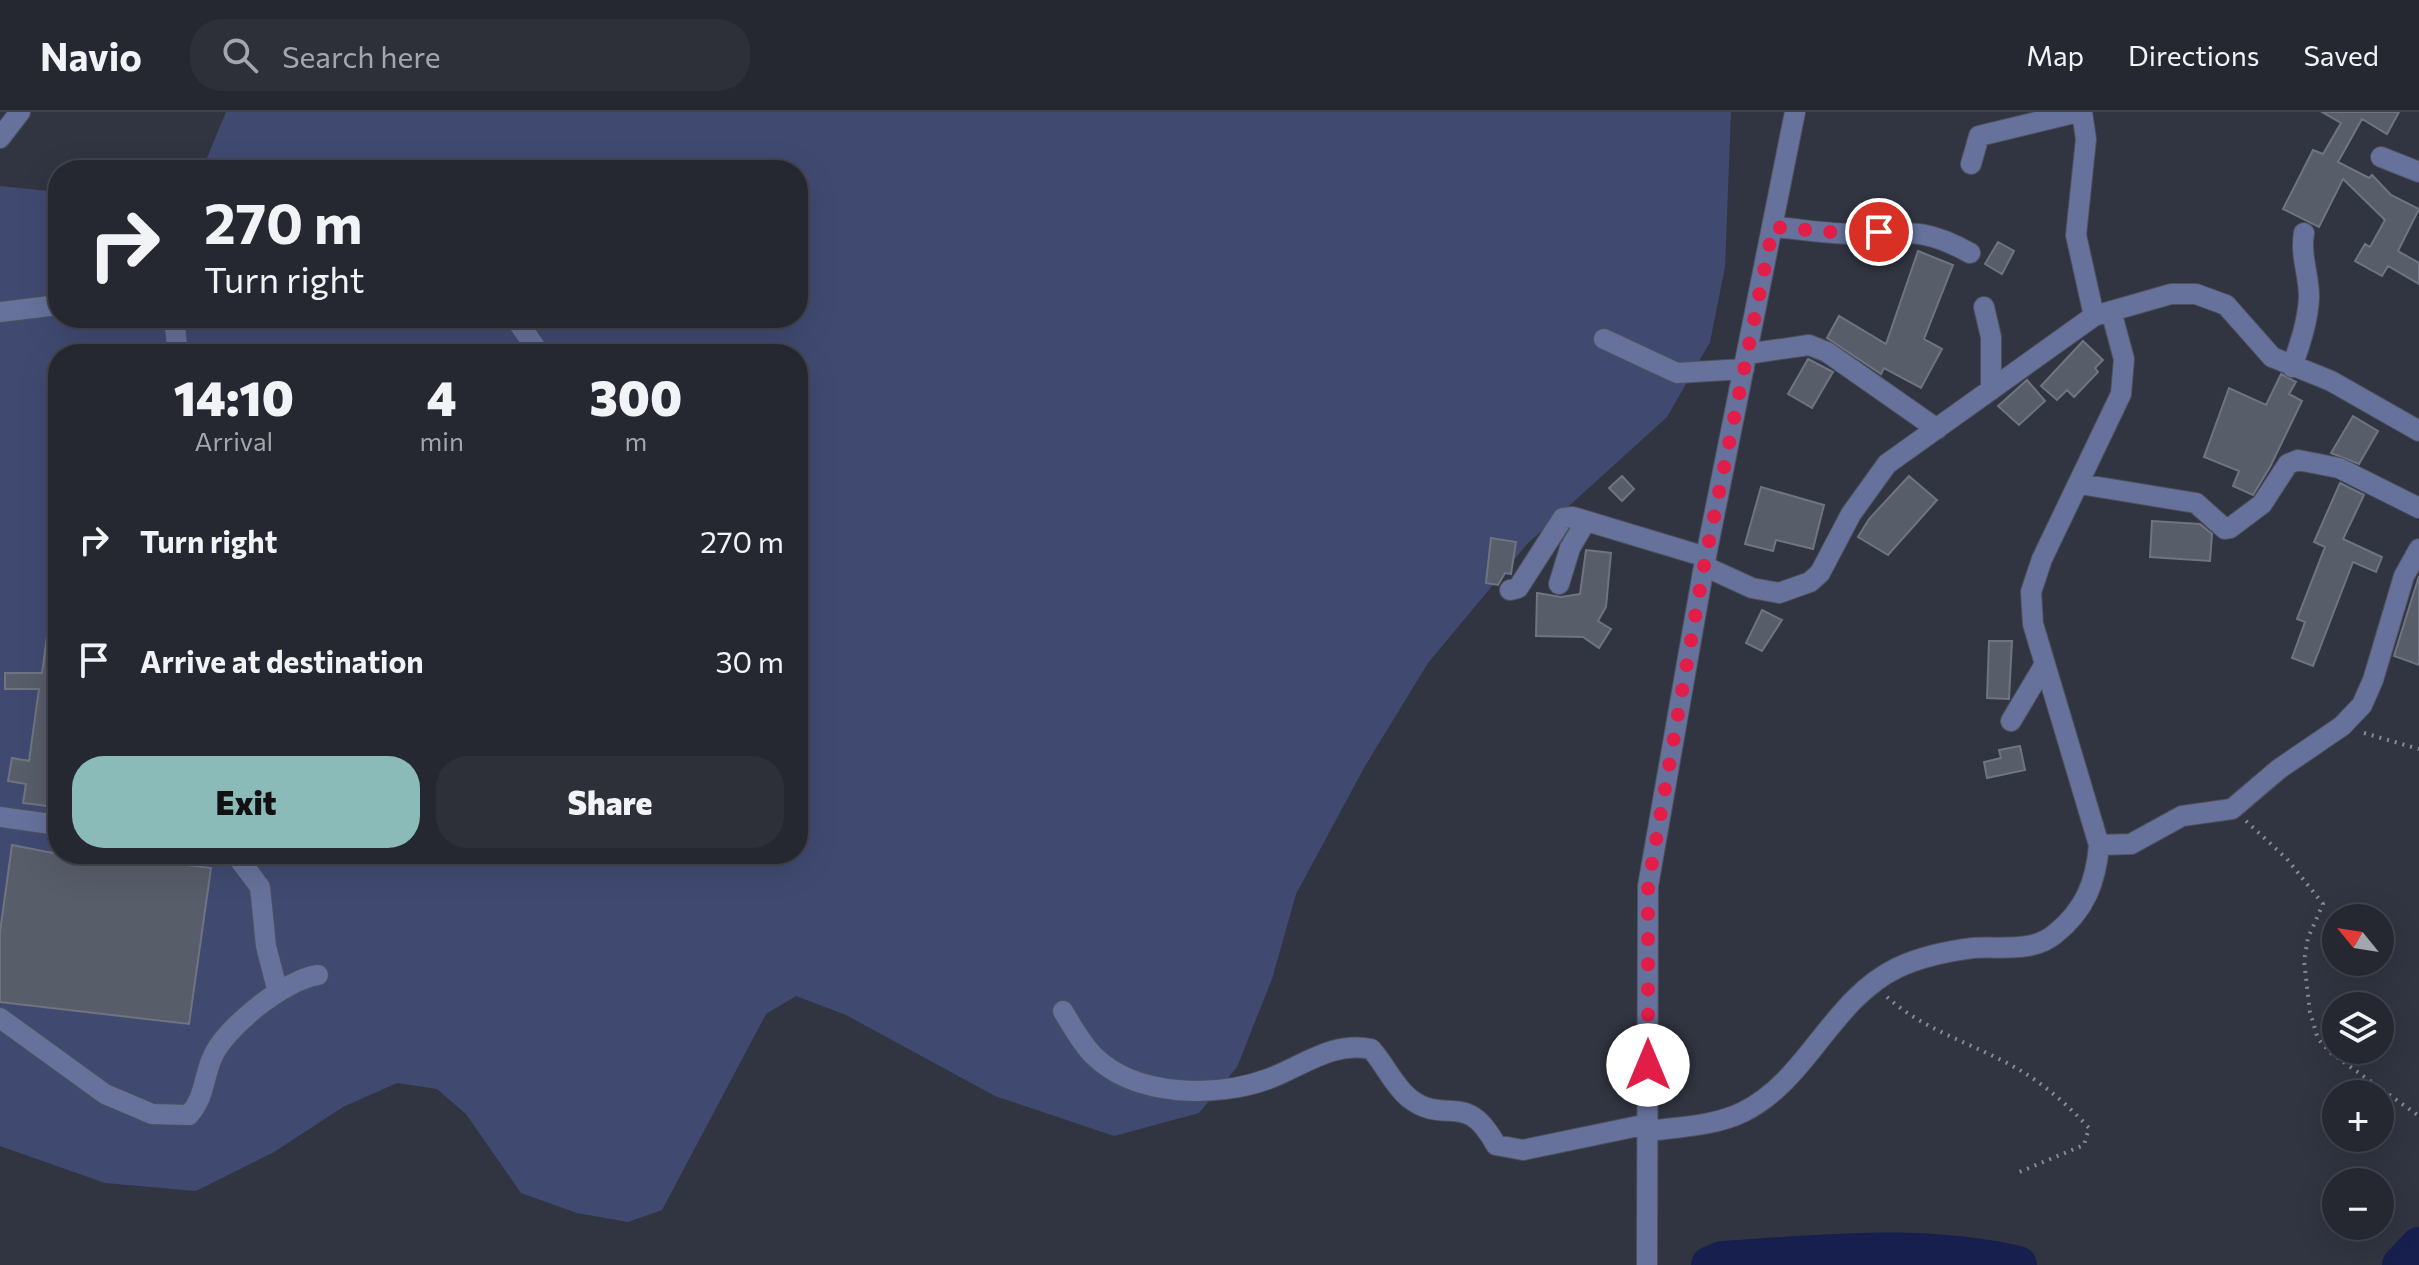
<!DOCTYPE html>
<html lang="en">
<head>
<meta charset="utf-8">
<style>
  body { margin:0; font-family:Commissioner,sans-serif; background:#2d3039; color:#f1f3f6; height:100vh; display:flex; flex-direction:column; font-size:30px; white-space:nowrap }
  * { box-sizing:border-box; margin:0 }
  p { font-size:26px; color:#a3a6ab }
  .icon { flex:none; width:44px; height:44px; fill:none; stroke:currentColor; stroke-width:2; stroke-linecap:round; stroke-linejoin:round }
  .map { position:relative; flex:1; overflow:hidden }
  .side { position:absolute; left:48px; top:232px; width:760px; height:520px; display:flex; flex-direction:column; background:#252831; border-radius:32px; box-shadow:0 8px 32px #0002,0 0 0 2px #42444d }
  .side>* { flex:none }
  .top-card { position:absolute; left:48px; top:48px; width:760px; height:168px; border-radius:32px; box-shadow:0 8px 32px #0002,0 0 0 2px #42444d; background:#252831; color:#f1f3f6; overflow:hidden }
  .needle { width:52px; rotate:300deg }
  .buttons { position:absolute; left:2322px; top:792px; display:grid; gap:16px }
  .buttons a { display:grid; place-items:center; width:72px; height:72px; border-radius:50%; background:#252831; box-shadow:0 8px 32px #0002,0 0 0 2px #42444d; font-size:40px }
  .pin { position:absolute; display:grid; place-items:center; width:68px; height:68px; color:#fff; margin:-34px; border:4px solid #fff; border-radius:50%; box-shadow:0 2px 8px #0007 }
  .me { position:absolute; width:88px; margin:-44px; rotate:0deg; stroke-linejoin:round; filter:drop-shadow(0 0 6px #0008) }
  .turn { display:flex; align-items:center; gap:28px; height:168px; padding:0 24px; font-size:36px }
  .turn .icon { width:104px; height:104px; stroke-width:2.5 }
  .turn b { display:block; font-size:56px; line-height:68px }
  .eta { display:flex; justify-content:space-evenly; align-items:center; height:136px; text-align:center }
  .eta b { font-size:48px; font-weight:800; line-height:56px }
  .cta { display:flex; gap:16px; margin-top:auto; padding:16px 24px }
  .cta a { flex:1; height:92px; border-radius:32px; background:#8bbbb9; color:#111; font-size:32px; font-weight:800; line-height:92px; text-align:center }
  .cta a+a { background:#2d3039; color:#f1f3f6 }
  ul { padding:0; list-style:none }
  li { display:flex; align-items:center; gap:24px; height:120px; padding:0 24px }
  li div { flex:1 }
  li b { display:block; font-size:30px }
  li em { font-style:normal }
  header { display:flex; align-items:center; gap:48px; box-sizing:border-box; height:112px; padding:0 40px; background:#252831; border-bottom:2px solid #42444d }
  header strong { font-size:38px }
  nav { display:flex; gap:44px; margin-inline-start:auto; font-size:28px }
  .search { width:560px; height:72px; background:#2d3039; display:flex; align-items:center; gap:20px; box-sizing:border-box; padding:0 28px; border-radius:32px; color:#a3a6ab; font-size:30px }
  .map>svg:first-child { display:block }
  .green { fill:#404a71; fill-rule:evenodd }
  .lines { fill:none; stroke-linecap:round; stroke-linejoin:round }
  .river { stroke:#171f4e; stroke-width:38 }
  .building { fill:#585d6a; stroke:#6f7482; stroke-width:2 }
  .minor-casing { stroke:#4d515c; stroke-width:22 }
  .path { stroke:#878a95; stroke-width:4; stroke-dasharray:2 6; stroke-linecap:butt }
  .minor { stroke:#66729b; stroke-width:20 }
  .route { stroke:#e11d48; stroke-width:14; stroke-dasharray:0 25.2 }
</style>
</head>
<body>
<header>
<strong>Navio</strong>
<div class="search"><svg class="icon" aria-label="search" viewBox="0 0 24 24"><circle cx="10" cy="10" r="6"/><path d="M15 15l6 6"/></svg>Search here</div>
<nav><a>Map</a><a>Directions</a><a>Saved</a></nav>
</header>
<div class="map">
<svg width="2419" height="1153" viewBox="0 0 2419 1153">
  <rect width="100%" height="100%" fill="#313541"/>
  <path class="green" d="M226,0H1731L1725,155L1710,230L1667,305L1527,432L1428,551L1365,654L1296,782L1272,867L1237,955L1199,1001L1114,1024L995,984L846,903L796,884L766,902L662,1098L628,1110L577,1101L521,1081L466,1002L437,977L397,971L343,995L274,1040L196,1079L105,1071L0,1034V74L58,80V206H798V58H191L204,53ZM58,242H798V742H58Z"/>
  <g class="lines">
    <path class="river" d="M1710,1153L1722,1148C1819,1142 1922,1130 2018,1153
      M2401,1153L2419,1134"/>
  </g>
  <path class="building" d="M2322,0H2399L2387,22L2362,7L2338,50L2369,66L2372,63L2391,83L2419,97L2398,139L2419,151V172L2388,154L2382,164L2355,149L2365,132L2370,135L2385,108L2343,67L2319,115L2283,97L2313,38L2323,42L2341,11Z
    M1998,130L2014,139L2002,162L1985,152Z
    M1918,139L1953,153L1924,227L1942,237L1921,276L1884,256L1881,262L1827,226L1839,204L1886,232Z
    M2083,229L2103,248L2095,256L2098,260L2074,285L2067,278L2057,288L2041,274Z
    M1808,247L1833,260L1812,296L1788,282Z
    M2281,262L2296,270L2289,282L2302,289L2270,355L2253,383L2233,374L2239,359L2204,345L2229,276L2266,293Z
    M2027,268L2045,289L2019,313L1998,294Z
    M2353,304L2378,319L2359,352L2331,341Z
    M1622,364L1634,377L1622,389L1609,376Z
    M1909,364L1937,388L1888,443L1858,425L1869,407Z
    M2340,371L2364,383L2343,427L2382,445L2376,460L2353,450L2313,554L2292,546L2305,510L2297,507L2325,435L2314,430Z
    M1761,375L1824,393L1813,437L1776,428L1773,439L1745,432Z
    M2152,409L2200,412L2212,422L2210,449L2150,445Z
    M1491,426L1516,430L1511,462L1505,461L1498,473L1486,471Z
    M1586,438L1611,441L1606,495L1598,509L1611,517L1599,536L1583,525L1536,524L1537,481L1561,485L1580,482Z
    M2419,464V553L2394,544Z
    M1762,498L1782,508L1762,539L1746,531Z
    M48,517L58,518L56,695L23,691L26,672L8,669L12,646L29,649L39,577H5V561H42Z
    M1989,529H2012L2009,587L1987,586Z
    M2020,634L2025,658L1987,666L1984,650L2001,646L1999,638Z
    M12,733L58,742L95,746V742L211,756L189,912L0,890V820Z"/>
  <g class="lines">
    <g class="minor-casing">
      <path id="minor" d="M2082,0L2086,27L2076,123L2094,204
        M0,26L20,0
        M2381,45L2419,60
        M1971,52L1979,24L2078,0
        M1773,115C1800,117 1828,122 1855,122C1906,122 1921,114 1970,141
        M1984,195L1991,225V278
        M0,200L58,193
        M174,206L178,242
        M515,206L540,242
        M1604,227L1677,261L1744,257
        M1747,242L1809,233L1827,240L1937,317
        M2292,255C2300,232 2308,209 2309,185C2309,162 2300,144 2304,121
        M2080,372L2196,391L2225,417L2230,416L2262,392L2288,352L2298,348L2339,356L2419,396
        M1704,454L1752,476L1779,481L1810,470L1820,461L1851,402L1887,352L2094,204L2171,182H2196L2226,193L2272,245L2331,269L2419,319
        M1559,472L1570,436L1586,409
        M1510,478L1518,476L1563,406L1573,405L1706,445
        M2011,609L2045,552
        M0,705L58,713
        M2099,733L2131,732L2182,704L2232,697L2279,657L2342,614L2362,593L2373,568L2404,464L2419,437
        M235,742L260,775L266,834L277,877
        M1063,899C1072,914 1081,931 1094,944C1136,985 1216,986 1268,967C1303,954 1332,929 1371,937C1385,952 1393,973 1409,986C1446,1015 1465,976 1496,1033L1523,1038L1648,1012
        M0,906L105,982L152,1002L189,1003C205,985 203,967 212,946C224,916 286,867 318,863
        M1648,1019C1678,1015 1715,1014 1743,1000C1808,968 1831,888 1897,856C1920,845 1948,839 1973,836C2001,834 2032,841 2055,822C2085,798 2096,770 2099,733L2033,512L2031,480L2042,447L2121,282L2124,247L2111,199
        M1647,1153L1648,774L1704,454L1795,0"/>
    </g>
    <path class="path" d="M2364,621L2419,637
      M2246,709L2287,747L2323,792L2308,826L2304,849L2310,900L2318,927L2331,941L2419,1004
      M1887,885C1920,915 1962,928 2001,948C2036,965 2063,988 2089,1016L2084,1033L2017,1061"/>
    <use href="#minor" class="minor"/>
  </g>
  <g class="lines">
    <path class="route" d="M1648,953V774L1704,454L1773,115L1855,122L1879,120"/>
  </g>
</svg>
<div class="buttons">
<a><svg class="needle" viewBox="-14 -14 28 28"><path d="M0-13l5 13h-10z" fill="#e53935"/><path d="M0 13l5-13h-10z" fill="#a3a6ab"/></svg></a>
<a><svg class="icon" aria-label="layers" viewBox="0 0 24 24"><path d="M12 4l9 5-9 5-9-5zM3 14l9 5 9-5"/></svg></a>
<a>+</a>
<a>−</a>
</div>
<div class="pin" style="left:1879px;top:120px;background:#d93025"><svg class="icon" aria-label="arrive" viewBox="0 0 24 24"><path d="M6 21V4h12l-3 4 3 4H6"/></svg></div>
<svg class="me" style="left:1648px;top:953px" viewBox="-20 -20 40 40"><circle r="19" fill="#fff"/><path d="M0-13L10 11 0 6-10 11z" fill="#e11d48"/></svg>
<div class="top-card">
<div class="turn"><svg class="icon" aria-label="right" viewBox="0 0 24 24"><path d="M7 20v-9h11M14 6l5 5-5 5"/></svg><div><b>270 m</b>Turn right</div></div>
</div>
<section class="side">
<div class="eta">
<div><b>14:10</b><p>Arrival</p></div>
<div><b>4</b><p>min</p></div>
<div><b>300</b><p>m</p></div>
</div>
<ul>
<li><svg class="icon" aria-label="right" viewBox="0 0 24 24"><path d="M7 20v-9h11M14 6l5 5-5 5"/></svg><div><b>Turn right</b></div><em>270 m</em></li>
<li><svg class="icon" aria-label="arrive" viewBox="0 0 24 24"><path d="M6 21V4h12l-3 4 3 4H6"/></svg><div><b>Arrive at destination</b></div><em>30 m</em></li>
</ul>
<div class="cta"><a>Exit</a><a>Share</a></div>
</section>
</div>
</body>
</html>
